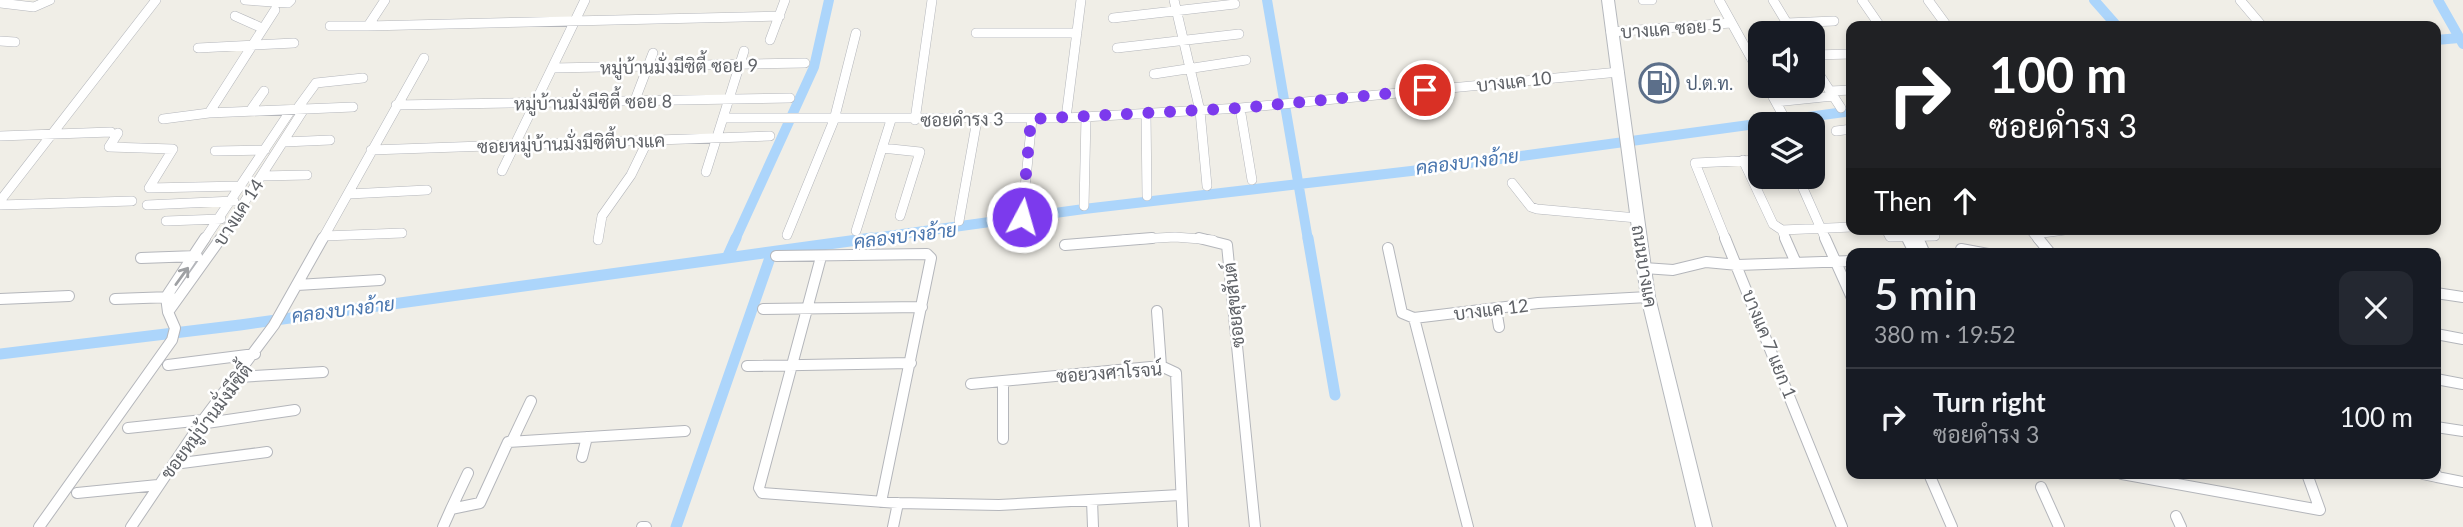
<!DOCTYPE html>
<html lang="en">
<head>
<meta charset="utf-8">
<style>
  body { margin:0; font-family:Lato,Sarabun,sans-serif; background:#242831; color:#f1f3f6; height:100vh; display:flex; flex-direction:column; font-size:26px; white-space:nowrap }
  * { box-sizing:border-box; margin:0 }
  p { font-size:23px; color:#9ea1a6 }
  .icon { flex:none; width:38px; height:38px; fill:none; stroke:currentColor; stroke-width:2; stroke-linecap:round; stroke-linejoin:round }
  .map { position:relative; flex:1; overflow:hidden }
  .drawer { position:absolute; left:1846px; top:248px; width:595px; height:231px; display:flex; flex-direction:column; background:#171b24; border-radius:14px; box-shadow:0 4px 10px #0003 }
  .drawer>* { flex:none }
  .guide { position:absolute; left:1846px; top:21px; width:595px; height:214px; border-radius:14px; box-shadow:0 4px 10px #0003; background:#202124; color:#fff; overflow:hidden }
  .tools { position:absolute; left:1748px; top:21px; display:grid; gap:14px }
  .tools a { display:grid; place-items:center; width:77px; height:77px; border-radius:14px; background:#171b24; box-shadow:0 4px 10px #0003; font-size:35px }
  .pin { position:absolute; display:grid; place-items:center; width:60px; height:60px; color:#fff; margin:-30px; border:4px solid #fff; border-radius:50%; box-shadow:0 2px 7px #0007 }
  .me { position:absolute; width:77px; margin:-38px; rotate:6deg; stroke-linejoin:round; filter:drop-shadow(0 0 5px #0008) }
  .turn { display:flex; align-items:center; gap:24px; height:147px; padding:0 28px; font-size:32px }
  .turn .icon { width:91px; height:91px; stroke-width:2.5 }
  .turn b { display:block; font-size:49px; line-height:60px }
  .then { display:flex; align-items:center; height:66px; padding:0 28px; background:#0003; gap:14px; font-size:26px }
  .round { display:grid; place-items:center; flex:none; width:74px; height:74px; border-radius:14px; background:#242831 }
  .summary { display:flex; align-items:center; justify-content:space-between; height:119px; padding:0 28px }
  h1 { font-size:42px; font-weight:600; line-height:52px }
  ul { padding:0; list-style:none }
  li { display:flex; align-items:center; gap:21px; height:98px; padding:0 28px; border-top:2px solid #363941 }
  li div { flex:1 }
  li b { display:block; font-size:26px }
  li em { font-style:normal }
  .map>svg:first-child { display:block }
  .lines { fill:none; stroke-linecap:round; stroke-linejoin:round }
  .canal-far1 { stroke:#acd5fb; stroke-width:10 }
  .canal { stroke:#acd5fb; stroke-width:11 }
  .minor-far1-casing { stroke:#b4b6bb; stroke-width:10 }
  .minor-casing { stroke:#b4b6bb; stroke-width:12 }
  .secondary-casing { stroke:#b5b8bd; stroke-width:2 }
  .minor-far1 { stroke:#fff; stroke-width:9 }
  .minor { stroke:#fff; stroke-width:10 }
  .secondary { fill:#fff; fill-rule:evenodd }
  .oneway { stroke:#9ea0a3 }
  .route { stroke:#7c3aed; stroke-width:12; stroke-dasharray:0 21.6 }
  .labels { text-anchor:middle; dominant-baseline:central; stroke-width:5; stroke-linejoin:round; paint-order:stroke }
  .street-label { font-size:18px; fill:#5e6166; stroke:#fff }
  .service-label { font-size:18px; fill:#4e5e75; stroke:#fff; text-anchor:start }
  .water-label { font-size:19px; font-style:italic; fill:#4875ae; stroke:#fff }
</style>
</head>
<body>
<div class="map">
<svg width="2463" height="527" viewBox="0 0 2463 527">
  <rect width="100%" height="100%" fill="#f0eee7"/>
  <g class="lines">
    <path class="canal-far1" d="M1267,0L1308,240
      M2094,0L2117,26
      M2438,0L2463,44
      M2436,40L2459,38
      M735,240L814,67L829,0
      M859,240L1084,209L1411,171L1852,111"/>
    <path class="canal" d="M1308,238L1335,395
      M727,258L736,238
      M0,354L240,325L872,238
      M676,527L772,252"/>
    <g class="minor-far1-casing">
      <path id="minor-far1" d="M245,0L288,3L291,0
        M1174,0L1200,111L1207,186
        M1643,0H1652
        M1719,0L1760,74
        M1773,0L1793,33
        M1862,0L1880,26
        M1928,0L1947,26
        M2240,0L2262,26
        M0,3L34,7L50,0
        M275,10L209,113L353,107
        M235,16L262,28
        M1113,18L1235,4
        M1787,23L1834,21
        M330,26H368L385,0
        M368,26L780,16
        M1611,32L1731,23
        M976,33H1077
        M770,40L785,0
        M0,41L15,42
        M198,48L294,43
        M1117,48L1239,34
        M1813,55L1852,54
        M1813,65L1841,108
        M553,68L805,63
        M1154,74L1246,60
        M1767,86L1784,117
        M1830,91L1852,90
        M635,100L653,53
        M1776,102L1833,96
        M396,105L790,98
        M1240,108L1252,180
        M297,109L316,83L363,78
        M250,111L264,91
        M1146,114L1147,196
        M723,118H1066L1240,108L1619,72
        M1066,118L1081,0
        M163,119L209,113
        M915,120L932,0
        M1836,131L1852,129
        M118,133L109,147L173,149L149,188
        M0,136L111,132
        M284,142L330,140
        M882,148L920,152L900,216
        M371,150L770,136
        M215,151L265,150
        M1743,160L1773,224L1782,230L1786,240
        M502,171L585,0
        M706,172L744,51
        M261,176L307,175
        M1798,177L1826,240
        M1512,183L1531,207L1537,209L1637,218
        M149,188L241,186
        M349,194L427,190
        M0,201L156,0
        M0,205L132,201
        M147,205L234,201
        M1084,206L1086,117
        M1022,217L1032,119
        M166,221L221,219
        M959,221L977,120
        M1886,229L1890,237L1935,236L1932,229
        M2030,229L2039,240
        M1782,230L1852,227
        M856,231L891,120
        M2035,234L2072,229
        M787,235L834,120L856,33
        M324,236L402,233
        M1906,236L1908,240
        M1917,236L1919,240
        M204,240L291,110
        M220,240L304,109
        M322,240L424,58
        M598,240L602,216L631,175L648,140
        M1123,240L1175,237L1213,240
        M1726,240L1695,163L1760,160"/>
    </g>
    <g class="minor-casing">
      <path id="minor" d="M205,238L166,297L168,312L221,238
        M1199,238L1227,245L1255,527
        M1725,238L1842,527
        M1785,238L1796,263
        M1825,238L1852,298
        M1907,238L1915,254
        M1918,238L1925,254
        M2038,238L2051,254
        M1065,245L1152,238
        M1388,248L1402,313L1414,318L1538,303L1648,297
        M1961,249L1988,254
        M776,256L927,254L931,258L881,502
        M821,257L759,488L762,493L898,503L999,505L1180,495
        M141,258L197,256
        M1644,268L1673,270L1706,262L1738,265L1852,261
        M297,285L380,280
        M2436,293L2463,297
        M0,299L69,296
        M115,299L171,297
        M763,309L922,307
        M1496,309L1499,327
        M1157,311L1161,366
        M1414,318L1468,527
        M2436,334L2463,339
        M168,365L255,354
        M747,366L911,363
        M238,377L323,372
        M2436,379L2463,384
        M1003,381V439
        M971,384L1161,366L1176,373L1183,527
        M200,424L295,410
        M2436,427L2463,431
        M128,428L203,420
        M512,441L531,401
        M582,457L587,437
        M174,464L267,452
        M1929,474L1952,527
        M2122,474L2320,510L2307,474
        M2423,474L2437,477L2436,474
        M2437,477L2463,482
        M2041,487L2059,527
        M77,493L158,485
        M1092,500L1093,527
        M451,509L468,473
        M2176,516L2181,527
        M39,527L172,340L175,328L168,312
        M131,527L203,420L274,325L323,238
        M443,527L451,509L480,503L508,442L685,431
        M642,527H646
        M893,527L898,503"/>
    </g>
    <g class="secondary-casing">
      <path id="secondary" d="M1602,0H1614L1655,297L1712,527H1696L1641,297Z"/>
    </g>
    <use href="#minor-far1" class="minor-far1"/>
    <use href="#minor" class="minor"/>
    <use href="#secondary" class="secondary"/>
  </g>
  <defs><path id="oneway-shaft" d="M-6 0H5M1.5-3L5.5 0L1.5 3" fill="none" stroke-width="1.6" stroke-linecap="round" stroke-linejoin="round" transform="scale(1.75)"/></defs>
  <use class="oneway" href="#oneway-shaft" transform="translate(182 276) rotate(-54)"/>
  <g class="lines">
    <path class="route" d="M1022,217L1031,119L1240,108L1425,90"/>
  </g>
  <defs>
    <g id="fuel-ring" transform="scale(2.0125)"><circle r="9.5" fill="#fff" stroke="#5c6f8a" stroke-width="1.5"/><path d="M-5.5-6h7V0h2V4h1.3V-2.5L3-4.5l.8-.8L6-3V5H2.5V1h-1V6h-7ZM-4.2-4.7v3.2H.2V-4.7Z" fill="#5c6f8a"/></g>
  </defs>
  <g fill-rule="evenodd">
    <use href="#fuel-ring" x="1659" y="83"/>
  </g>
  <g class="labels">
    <g class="street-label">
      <text transform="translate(1671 28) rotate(-4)">บางแค ซอย 5</text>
      <text transform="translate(679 66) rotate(-1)">หมู่บ้านมั่งมีซิตี้ ซอย 9</text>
      <text transform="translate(1514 81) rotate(-6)">บางแค 10</text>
      <text transform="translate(593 102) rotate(-1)">หมู่บ้านมั่งมีซิตี้ ซอย 8</text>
      <text transform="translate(962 119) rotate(-1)">ซอยดำรง 3</text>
      <text transform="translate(571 143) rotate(-2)">ซอยหมู่บ้านมั่งมีซิตี้บางแค</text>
      <text transform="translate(238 212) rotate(-57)">บางแค 14</text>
      <text transform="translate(1645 266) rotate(81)">ถนนบางแค</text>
      <text transform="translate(1233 305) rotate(-96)">ซอยสุขสันต์</text>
      <text transform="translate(1491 309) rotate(-7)">บางแค 12</text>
      <text transform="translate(1770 344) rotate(68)">บางแค 7 แยก 1</text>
      <text transform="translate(1109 372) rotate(-4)">ซอยวงศาโรจน์</text>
      <text transform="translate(206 421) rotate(-53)">ซอยหมู่บ้านมั่งมีซิตี้</text>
    </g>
    <g class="service-label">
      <text x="1686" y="83">ป.ต.ท.</text>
    </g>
    <g class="water-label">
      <text transform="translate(1467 161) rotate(-7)">คลองบางอ้าย</text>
      <text transform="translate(905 235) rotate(-7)">คลองบางอ้าย</text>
      <text transform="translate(343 309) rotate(-7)">คลองบางอ้าย</text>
    </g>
  </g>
</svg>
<div class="tools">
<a><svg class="icon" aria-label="sound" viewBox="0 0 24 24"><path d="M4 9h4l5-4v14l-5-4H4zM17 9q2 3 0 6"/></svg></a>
<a><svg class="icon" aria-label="layers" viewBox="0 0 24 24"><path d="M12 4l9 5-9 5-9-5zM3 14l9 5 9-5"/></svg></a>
</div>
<div class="pin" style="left:1425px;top:90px;background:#d93025"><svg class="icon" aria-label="arrive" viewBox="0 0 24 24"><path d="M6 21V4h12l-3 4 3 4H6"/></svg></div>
<svg class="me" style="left:1022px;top:217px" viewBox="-20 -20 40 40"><circle r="17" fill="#7c3aed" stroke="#fff" stroke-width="3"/><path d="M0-11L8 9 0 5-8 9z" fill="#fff"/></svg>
<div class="guide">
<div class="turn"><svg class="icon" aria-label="right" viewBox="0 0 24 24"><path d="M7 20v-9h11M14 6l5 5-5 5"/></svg><div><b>100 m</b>ซอยดำรง 3</div></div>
<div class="then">Then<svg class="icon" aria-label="ahead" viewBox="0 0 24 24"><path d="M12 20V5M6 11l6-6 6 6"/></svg></div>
</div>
<section class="drawer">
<div class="summary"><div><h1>5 min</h1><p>380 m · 19:52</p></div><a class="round"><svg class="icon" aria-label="close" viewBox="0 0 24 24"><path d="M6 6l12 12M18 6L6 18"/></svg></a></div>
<ul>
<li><svg class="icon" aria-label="right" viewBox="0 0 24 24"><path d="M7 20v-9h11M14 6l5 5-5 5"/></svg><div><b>Turn right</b><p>ซอยดำรง 3</p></div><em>100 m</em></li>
</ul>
</section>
</div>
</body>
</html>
